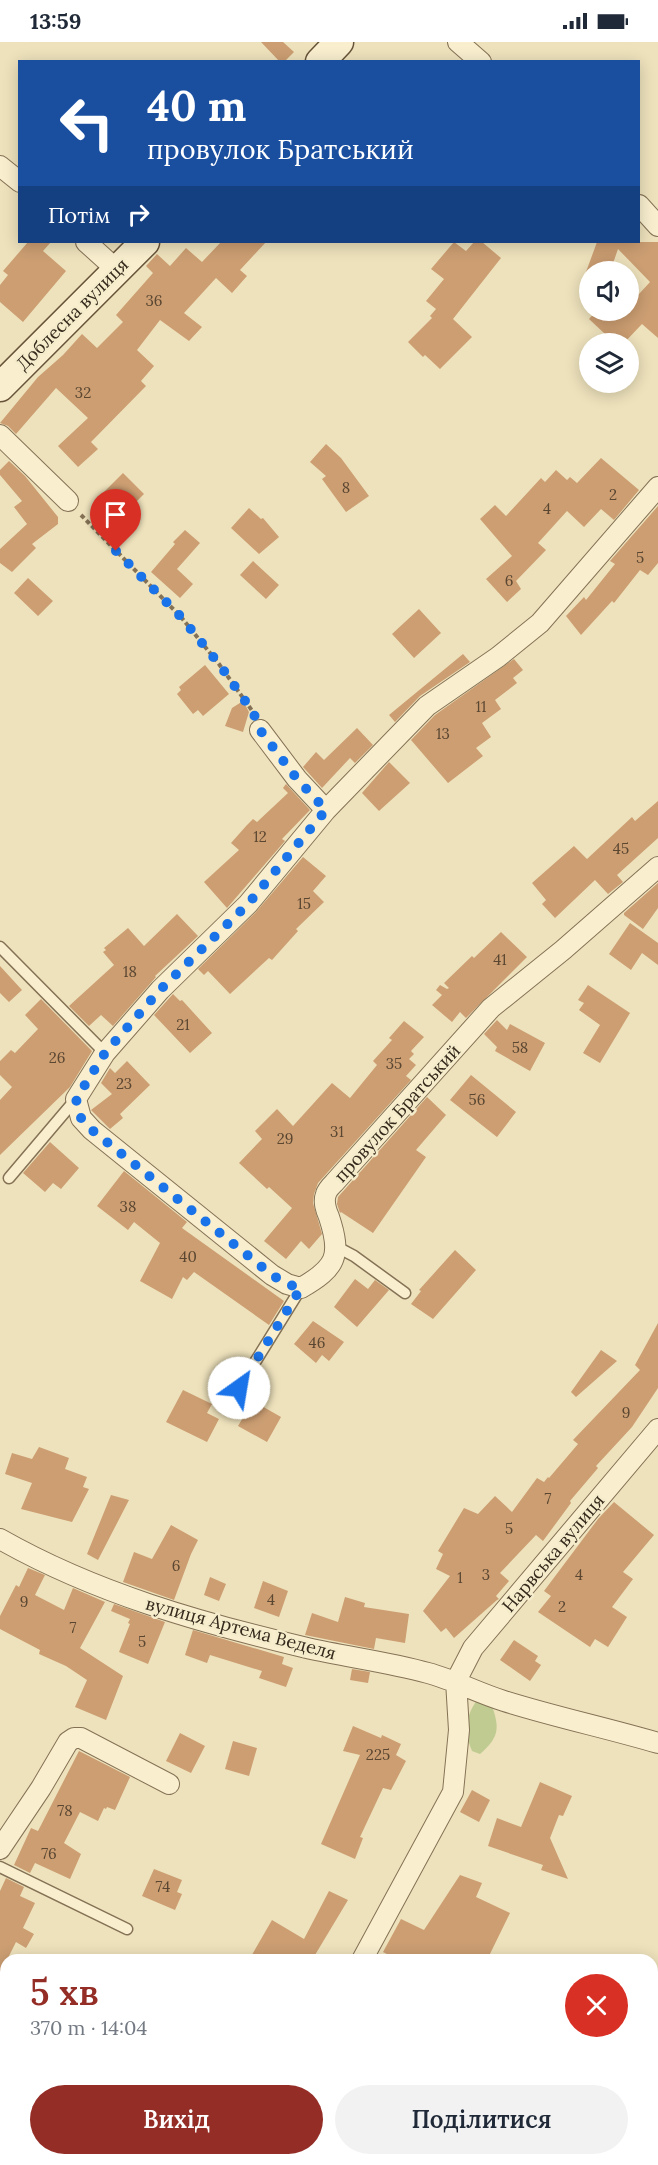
<!DOCTYPE html>
<html lang="uk">
<head>
<meta charset="utf-8">
<style>
  body { margin:0; font-family:Lora,serif; background:#f2f2f3; color:#1f2937; height:100vh; display:flex; flex-direction:column; font-size:22px; white-space:nowrap }
  * { box-sizing:border-box; margin:0 }
  p { font-size:20px; color:#747a83 }
  .icon { flex:none; width:33px; height:33px; fill:none; stroke:currentColor; stroke-width:2; stroke-linecap:round; stroke-linejoin:round }
  .map { position:relative; flex:1; overflow:hidden }
  .side { position:absolute; left:0px; top:1912px; width:658px; height:212px; display:flex; flex-direction:column; background:#fff; border-radius:18px 18px 0 0; box-shadow:0 3px 15px #0003 }
  .side>* { flex:none }
  .guide { position:absolute; left:18px; top:18px; width:622px; height:183px; border-radius:0px; box-shadow:0 3px 15px #0003; background:#1a4fa0; color:#fff; overflow:hidden }
  .tools { position:absolute; left:579px; top:219px; display:grid; gap:12px }
  .tools a { display:grid; place-items:center; width:60px; height:60px; border-radius:50%; background:#fff; box-shadow:0 3px 15px #0003; font-size:30px }
  .pin { position:absolute; display:grid; place-items:center; width:51px; height:51px; color:#fff; margin:-62px -26px; border-radius:50% 50% 50% 0; rotate:-45deg; box-shadow:0 0 6px #0007 }
  .pin .icon { rotate:45deg }
  .me { position:absolute; width:66px; margin:-33px; rotate:32deg; stroke-linejoin:round; filter:drop-shadow(0 0 4px #0008) }
  .turn { display:flex; align-items:center; gap:21px; height:126px; padding:0 30px; font-size:27px }
  .turn .icon { width:78px; height:78px; stroke-width:2.5 }
  .turn b { display:block; font-size:42px; line-height:51px }
  .then { display:flex; align-items:center; height:57px; padding:0 30px; background:#0003; gap:12px; font-size:22px }
  .round { display:grid; place-items:center; flex:none; width:63px; height:63px; border-radius:32px; background:#f2f2f3 }
  .summary { display:flex; align-items:center; justify-content:space-between; height:102px; padding:0 30px }
  h1 { font-size:36px; font-weight:600; line-height:45px; color:#942d26 }
  .cta { display:flex; gap:12px; margin-top:auto; padding:12px 30px }
  .cta a { flex:1; height:69px; border-radius:36px; background:#942d26; color:#fff; font-size:24px; font-weight:600; line-height:69px; text-align:center }
  .cta a+a { background:#f2f2f3; color:#1f2937 }
  .status { display:flex; justify-content:space-between; align-items:center; height:42px; padding:0 30px; background:#fff; direction:ltr }
  .status svg { height:16px; fill:currentColor }
  .map>svg:first-child { display:block }
  .green { fill:#c0cb91 }
  .building { fill:#cc9e72 }
  .lines { fill:none; stroke-linecap:round; stroke-linejoin:round }
  .lane-casing { stroke:#857256; stroke-width:13 }
  .street-casing { stroke:#857256; stroke-width:22 }
  .secondary-casing { stroke:#675339; stroke-width:31 }
  .path { stroke:#857256; stroke-width:4; stroke-dasharray:4.5 3; stroke-linecap:butt }
  .lane { stroke:#f9efcf; stroke-width:10 }
  .street { stroke:#f9efcf; stroke-width:20 }
  .secondary { stroke:#f9efcf; stroke-width:28 }
  .route { stroke:#1a73e8; stroke-width:10; stroke-dasharray:0 18 }
  .labels { text-anchor:middle; dominant-baseline:central; stroke-width:5; stroke-linejoin:round; paint-order:stroke }
  .number-label { font-size:15px; fill:#5a4631 }
  .street-label { font-size:18px; fill:#34291b; stroke:#f5eccc }
</style>
</head>
<body>
<div class="status"><b>13:59</b><svg viewBox="0 0 49 12"><path d="M0 12V9h3v3zM5 12V6h3v6zM10 12V3h3v9zM15 12V0h3v12zM26 1h20v11H26zM47 4h2v5h-2z"/></svg></div>
<div class="map">
<svg width="658" height="2123" viewBox="0 0 658 2123">
  <rect width="100%" height="100%" fill="#eee2bc"/>
  <path class="green" d="M477,1658L491,1661C499,1684 501,1694 480,1712L472,1709C464,1690 465,1675 477,1658Z"/>
  <path class="building" d="M261,0H283L294,10L284,20H280Z
    M28,200H51L43,209L66,229L23,280L0,260V243L8,233L3,229Z
    M221,200H266L240,228L247,234L232,251L216,236L184,271L202,285L189,299L160,278L137,308L154,324L141,339L146,344L91,400L98,407L78,425L58,404L88,376L56,346L16,392L8,384L0,381L38,335L63,313L82,292L97,306L123,280L116,273L153,231L146,224L157,212L170,224L186,206L202,220Z
    M454,200L466,209L474,200H482L501,216L453,277L472,295L440,327L425,313L423,315L408,300L432,276L430,274L436,267L426,259L444,237L431,227Z
    M597,200H658V296L642,282L623,302H596L605,292L589,277L597,268H628V264L650,240L618,207L610,230H586Z
    M326,402L341,416L369,454L346,470L322,437L326,434L310,420Z
    M601,416L639,448L614,478L601,467L584,485L567,469L538,501L546,508L516,539L521,547L507,560L486,537L512,514L480,477L495,463L506,474L541,436L545,440L556,428L567,438L570,435L577,441Z
    M9,419L25,434L58,475V482L32,502L36,506L12,530L0,521V507L27,482L14,465L22,459L0,433V428Z
    M123,431L144,452L123,473L102,452Z
    M658,464V521L648,533L640,528L614,561L612,559L581,593L566,574L584,555L586,558L615,522L610,519Z
    M249,466L261,477L263,476L279,495L259,512L231,486Z
    M185,488L200,501L177,527L193,542L180,556L151,530L175,502L173,500Z
    M253,519L279,543L266,557L240,533Z
    M28,536L53,559L38,574L14,551Z
    M419,567L441,591L414,616L392,592Z
    M463,612L470,620L420,654L395,680L389,673Z
    M514,617L523,628L513,636L517,641L495,658L501,667L482,681L491,695L476,706L483,714L448,741L411,698L435,673Z
    M205,623L229,652L203,674L198,668L193,672L177,652L181,648L179,645Z
    M243,659L249,670L243,690L225,684L232,666Z
    M357,686L373,703L355,721L350,716L322,746L303,725L316,710L324,718Z
    M389,720L410,741L379,769L362,751Z
    M286,742L310,768L282,797L285,799L227,866L204,840L239,808L231,801L247,783L253,777L257,780L288,751L283,746Z
    M658,759V796L617,833L623,840L608,852L595,838L555,876L542,862L546,858L532,841L574,804L587,817L632,775L635,779Z
    M303,815L326,834L313,849L324,860L296,887L298,889L272,918L269,916L230,952L208,929L204,933L198,927L256,870Z
    M658,841V866L643,887L624,873V871Z
    M177,872L198,894L155,934L156,935L113,984L101,973L89,984L69,964L114,923L103,910L106,908L104,906L128,886L144,904Z
    M630,881L658,901V923L642,911L631,928L609,912Z
    M501,890L527,915L466,976L460,970L452,980L432,963L442,953L436,948L440,943L447,947L449,946L444,941L472,914L474,916Z
    M0,924L22,948L9,960L0,951Z
    M588,943L630,971L600,1021L583,1011L600,983L579,968L584,961L578,958Z
    M173,952L180,959L182,958L212,991L190,1011L154,973Z
    M41,957L92,1009L70,1045L0,1113V1058L12,1045L0,1033V1019L11,1008L15,1011L38,987L25,973Z
    M497,978L507,988L510,982L545,1001L530,1029L495,1009L497,1005L484,992Z
    M404,979L424,995L411,1009L414,1012L409,1017L416,1023L406,1034L411,1038L318,1141L314,1152L313,1161L322,1192L309,1207L301,1199L286,1217L264,1199L292,1166L269,1145L267,1147L239,1121L262,1097L255,1089L277,1067L293,1084L332,1041L350,1056L377,1023L373,1019L392,998L389,996Z
    M127,1019L150,1043L120,1072L123,1076L110,1087L91,1068L112,1052L101,1041L110,1026L115,1031Z
    M471,1033L516,1070L497,1095L450,1058Z
    M427,1055L446,1073L416,1108L426,1115L373,1191L341,1170L340,1171L337,1162L338,1155Z
    M50,1100L79,1126L61,1147L53,1141L45,1150L23,1131Z
    M124,1129L187,1180L182,1186L284,1259L269,1283L194,1230L187,1238L183,1235L172,1257L140,1239L160,1201L134,1180L128,1188L97,1164Z
    M455,1208L476,1228L433,1277L411,1262L421,1249L419,1248Z
    M355,1237L368,1247L375,1238L389,1248L357,1285L334,1265Z
    M313,1279L344,1300L329,1319L322,1313L316,1321L294,1302Z
    M658,1281V1346L632,1385L596,1424L598,1426L570,1459L571,1461L543,1499L536,1493L500,1531L509,1539L496,1554L499,1557L497,1558L454,1596L446,1586L441,1590L423,1569L450,1534L436,1527L443,1512L438,1509L464,1466L478,1472L495,1454L512,1470L537,1436L544,1440L548,1435L549,1436L578,1402L573,1398L640,1328L635,1323Z
    M601,1308L617,1319L576,1355L571,1350Z
    M183,1348L212,1362L207,1371L219,1377L207,1400L166,1380Z
    M253,1359L281,1375L267,1400L238,1384Z
    M39,1405L69,1416L65,1427L87,1435L83,1445L89,1447L72,1480L21,1467L32,1441L5,1432L12,1411L32,1417Z
    M111,1453L129,1458L98,1518L87,1512Z
    M614,1460L654,1493L623,1530L633,1537L612,1565L627,1575L608,1605L595,1597L590,1605L538,1570L551,1554L544,1549L598,1477Z
    M171,1483L198,1498L191,1512L174,1558L123,1540L134,1510L152,1517Z
    M28,1526L45,1533L35,1553L64,1568L73,1546L105,1560L80,1606L123,1634L106,1678L75,1665L87,1638L66,1624L39,1612L40,1608L0,1587V1574L16,1543L19,1545Z
    M210,1535L226,1542L219,1559L204,1553Z
    M263,1539L288,1549L279,1575L254,1566Z
    M345,1555L365,1561L364,1565L409,1572L405,1601L376,1596L374,1607L305,1593L312,1571L338,1580Z
    M114,1562L165,1580L148,1622L119,1610L130,1582L128,1581L130,1577L111,1569Z
    M193,1588L284,1615L282,1622L293,1626L286,1645L259,1636L262,1629L210,1613L207,1621L185,1613Z
    M514,1598L538,1614L535,1619L541,1623L530,1639L500,1618Z
    M352,1627L370,1630L368,1641L350,1638Z
    M353,1684L381,1696L382,1693L401,1702L396,1713L406,1719L391,1748L383,1746L360,1795L363,1796L355,1817L321,1802L360,1713L343,1709Z
    M180,1691L205,1704L191,1731L166,1719Z
    M233,1699L257,1706L249,1734L225,1727Z
    M79,1709L130,1735L115,1768L107,1765L106,1767L104,1766L98,1779L80,1770L64,1801L81,1812L70,1837L35,1821L30,1831L14,1823L31,1786L38,1789Z
    M540,1740L572,1754L563,1774L559,1773L550,1796L568,1837L541,1828L543,1823L488,1804L497,1776L521,1785Z
    M472,1748L490,1758L479,1780L460,1770Z
    M154,1827L182,1838L177,1850L182,1852L175,1868L142,1854Z
    M460,1833L482,1841L476,1855L510,1871L487,1918H398L383,1910L401,1877L424,1888Z
    M6,1836L24,1845L20,1854L35,1861L23,1886L34,1892L26,1906L16,1900L0,1932V1849Z
    M329,1849L348,1858L312,1918H249L272,1878L304,1897Z"/>
  <g class="lines">
    <g class="lane-casing">
      <path id="lane" d="M0,905L105,1011
        M9,1136L76,1057
        M337,1205L354,1214L405,1251
        M239,1346L301,1246
        M0,1825L127,1887"/>
    </g>
    <g class="street-casing">
      <path id="street" d="M458,0L481,20
        M0,124L20,140
        M639,163L658,184
        M86,200L117,228
        M0,393L68,459
        M658,445L540,581L498,615L427,664L326,768L248,862L160,948L105,1011L76,1057L81,1076L92,1088L272,1233L287,1242L301,1246C336,1226 342,1214 329,1175C326,1168 323,1160 326,1152C327,1148 331,1144 334,1141L491,966L563,908L658,825
        M260,688L297,737L326,768
        M0,1497C95,1551 201,1581 307,1606C347,1615 388,1620 428,1631C454,1638 478,1651 504,1659C555,1675 607,1686 658,1701
        M0,1807L41,1746L68,1700L74,1696H81L169,1742
        M362,1918L453,1750L459,1688L456,1639L473,1606L658,1387
        M205,2123L208,2118"/>
    </g>
    <g class="secondary-casing">
      <path id="secondary" d="M320,20L339,0
        M0,345L145,200"/>
    </g>
    <path class="path" d="M81,473L181,575L219,622L253,670"/>
    <use href="#lane" class="lane"/>
    <use href="#street" class="street"/>
    <use href="#secondary" class="secondary"/>
  </g>
  <g class="lines">
    <path class="route" d="M116,509L181,575L219,622L253,670L260,688L297,737L326,768L248,862L160,948L105,1011L76,1057L81,1076L92,1088L272,1233L287,1242L301,1246L239,1346"/>
  </g>
  <g class="labels">
    <g class="number-label">
      <text x="154" y="258">36</text>
      <text x="83" y="350">32</text>
      <text x="346" y="445">8</text>
      <text x="613" y="452">2</text>
      <text x="547" y="466">4</text>
      <text x="640" y="515">5</text>
      <text x="509" y="538">6</text>
      <text x="481" y="664">11</text>
      <text x="443" y="691">13</text>
      <text x="260" y="794">12</text>
      <text x="621" y="806">45</text>
      <text x="304" y="861">15</text>
      <text x="500" y="917">41</text>
      <text x="130" y="929">18</text>
      <text x="183" y="982">21</text>
      <text x="520" y="1005">58</text>
      <text x="57" y="1015">26</text>
      <text x="394" y="1021">35</text>
      <text x="124" y="1041">23</text>
      <text x="477" y="1057">56</text>
      <text x="337" y="1089">31</text>
      <text x="285" y="1096">29</text>
      <text x="128" y="1164">38</text>
      <text x="188" y="1214">40</text>
      <text x="317" y="1300">46</text>
      <text x="626" y="1370">9</text>
      <text x="548" y="1456">7</text>
      <text x="509" y="1486">5</text>
      <text x="176" y="1523">6</text>
      <text x="486" y="1532">3</text>
      <text x="579" y="1532">4</text>
      <text x="460" y="1535">1</text>
      <text x="271" y="1557">4</text>
      <text x="24" y="1559">9</text>
      <text x="562" y="1564">2</text>
      <text x="73" y="1585">7</text>
      <text x="142" y="1599">5</text>
      <text x="378" y="1712">225</text>
      <text x="65" y="1768">78</text>
      <text x="49" y="1811">76</text>
      <text x="163" y="1844">74</text>
    </g>
    <g class="street-label">
      <text transform="translate(72 272) rotate(-45)">Доблесна вулиця</text>
      <text transform="translate(397 1071) rotate(-48)">провулок Братський</text>
      <text transform="translate(553 1511) rotate(-50)">Нарвська вулиця</text>
      <text transform="translate(241 1586) rotate(15)">вулиця Артема Веделя</text>
    </g>
  </g>
</svg>
<div class="tools">
<a><svg class="icon" aria-label="sound" viewBox="0 0 24 24"><path d="M4 9h4l5-4v14l-5-4H4zM17 9q2 3 0 6"/></svg></a>
<a><svg class="icon" aria-label="layers" viewBox="0 0 24 24"><path d="M12 4l9 5-9 5-9-5zM3 14l9 5 9-5"/></svg></a>
</div>
<div class="pin" style="left:116px;top:509px;background:#d93025"><svg class="icon" aria-label="arrive" viewBox="0 0 24 24"><path d="M6 21V4h12l-3 4 3 4H6"/></svg></div>
<svg class="me" style="left:239px;top:1346px" viewBox="-20 -20 40 40"><circle r="19" fill="#fff"/><path d="M0-13L10 11 0 6-10 11z" fill="#1a73e8"/></svg>
<div class="guide">
<div class="turn"><svg class="icon" aria-label="left" viewBox="0 0 24 24"><path d="M17 20v-9H6M10 6l-5 5 5 5"/></svg><div><b>40 m</b>провулок Братський</div></div>
<div class="then">Потім<svg class="icon" aria-label="right" viewBox="0 0 24 24"><path d="M7 20v-9h11M14 6l5 5-5 5"/></svg></div>
</div>
<section class="side">
<div class="summary"><div><h1>5 хв</h1><p>370 m · 14:04</p></div><a class="round" style="background:#d93025;color:#fff"><svg class="icon" aria-label="close" viewBox="0 0 24 24"><path d="M6 6l12 12M18 6L6 18"/></svg></a></div>
<div class="cta"><a>Вихід</a><a>Поділитися</a></div>
</section>
</div>
</body>
</html>
